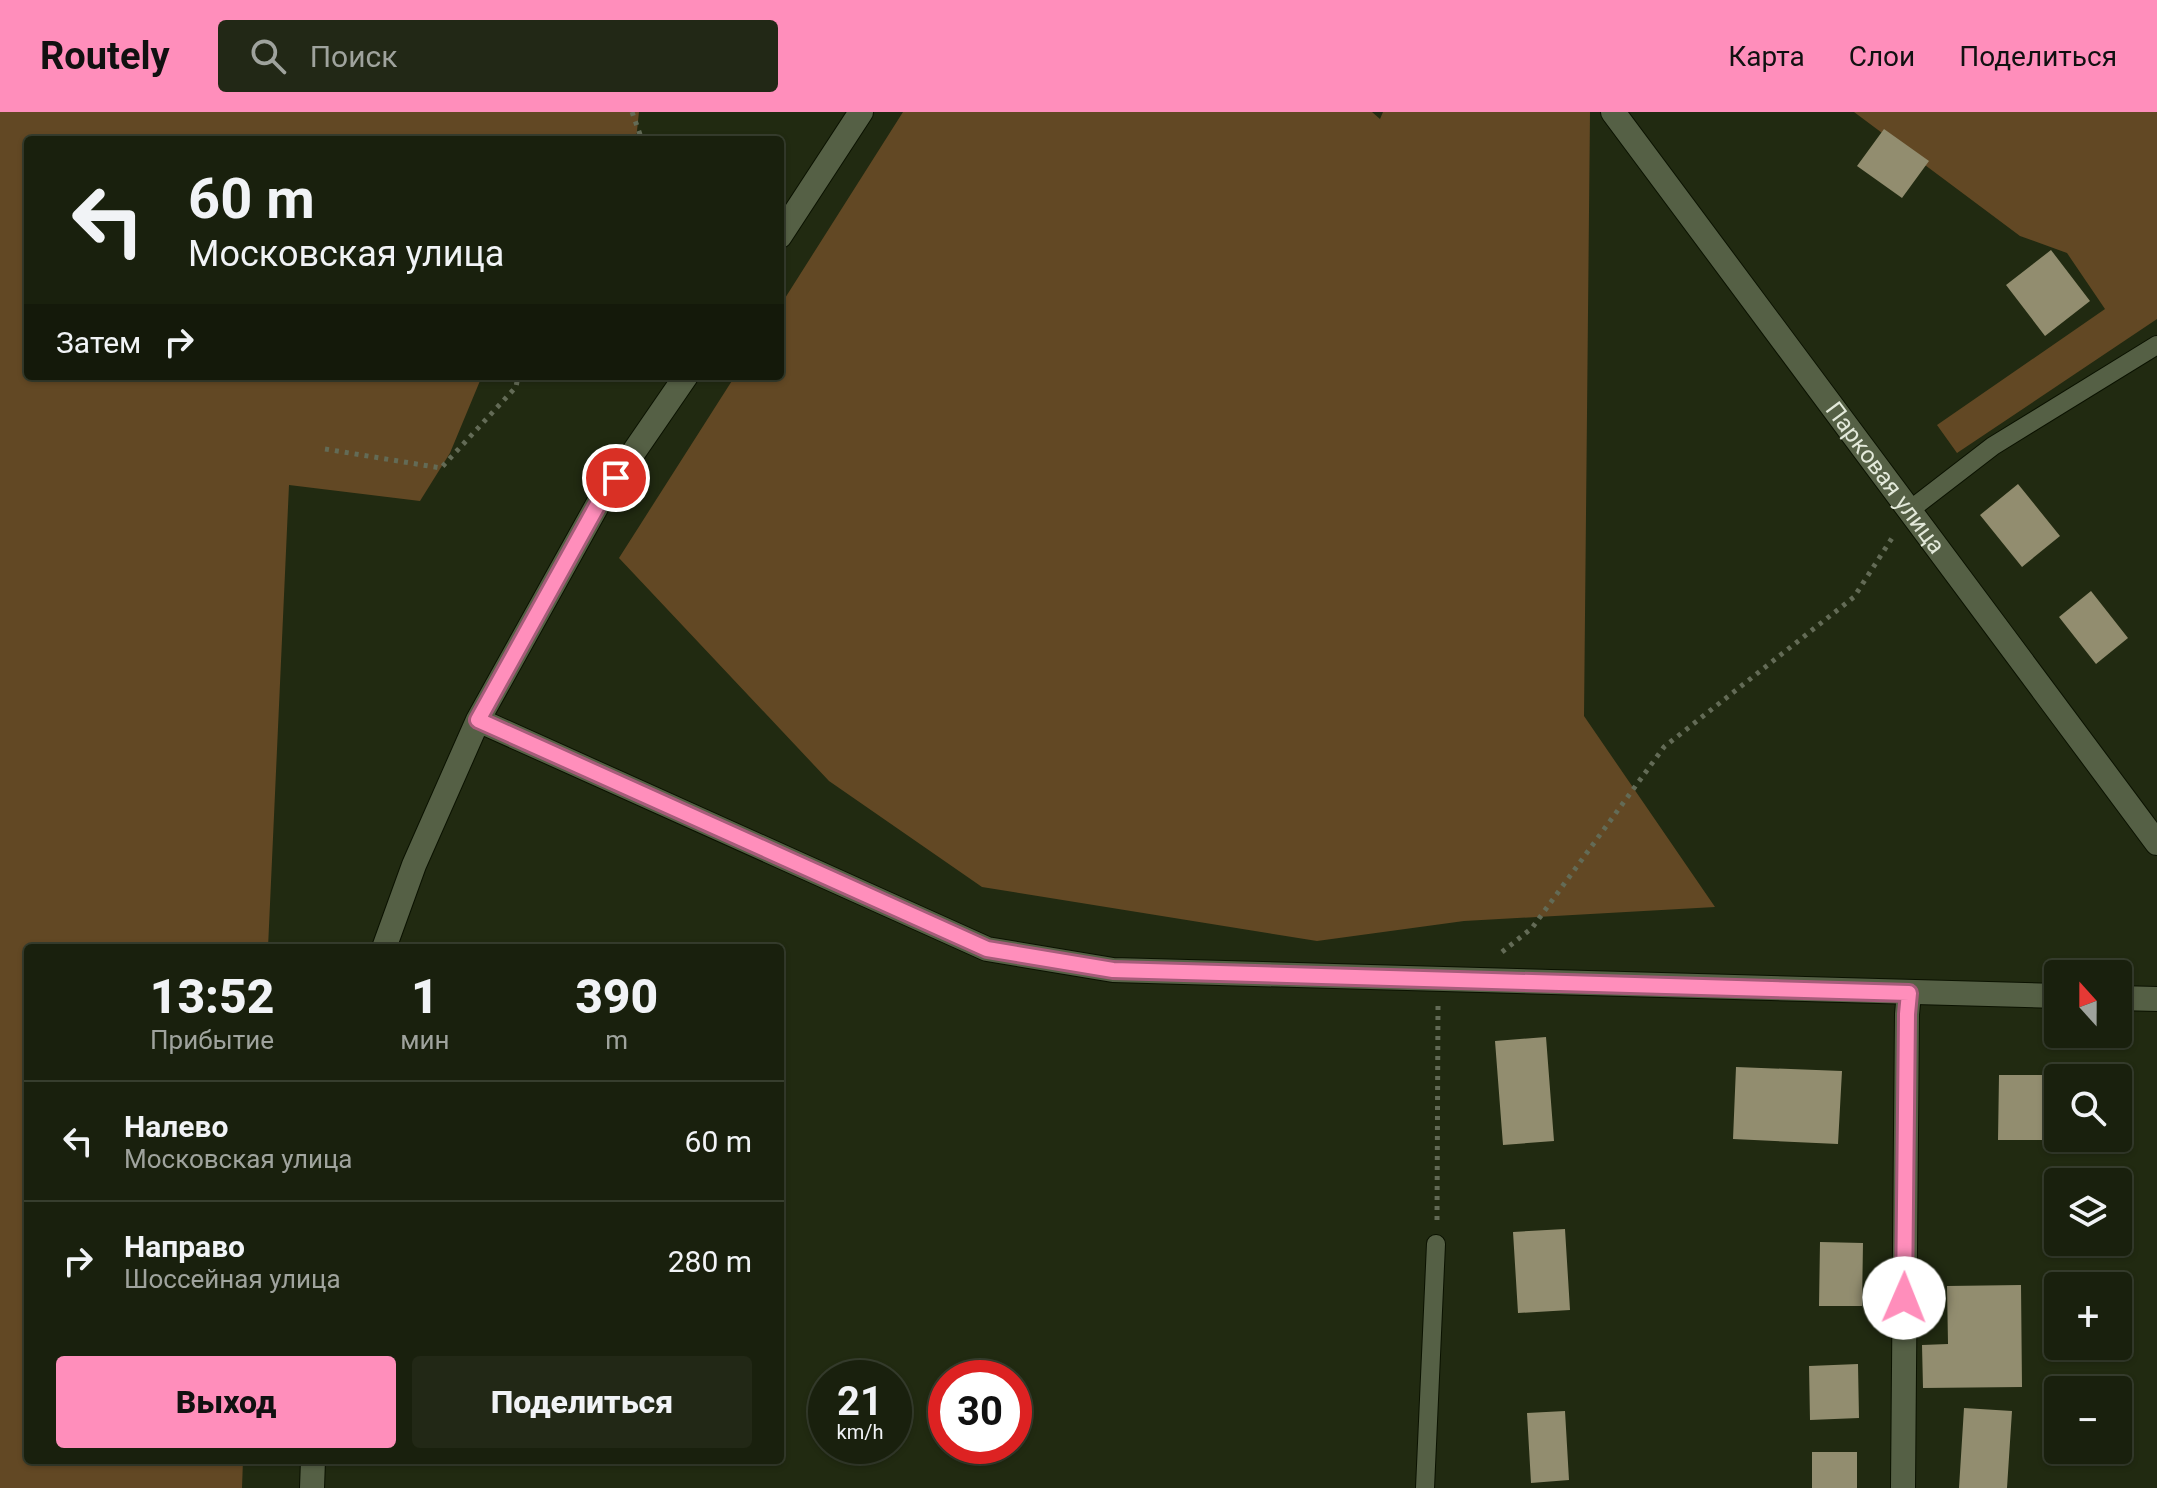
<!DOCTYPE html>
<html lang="ru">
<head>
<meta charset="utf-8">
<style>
  body { margin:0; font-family:Roboto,sans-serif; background:#222816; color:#f1f3f6; height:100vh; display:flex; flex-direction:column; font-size:30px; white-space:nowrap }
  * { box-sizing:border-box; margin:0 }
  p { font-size:26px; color:#9fa39d }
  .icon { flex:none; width:44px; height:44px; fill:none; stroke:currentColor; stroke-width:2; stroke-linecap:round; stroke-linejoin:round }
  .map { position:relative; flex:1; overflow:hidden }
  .details { position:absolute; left:24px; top:832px; width:760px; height:520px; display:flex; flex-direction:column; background:#19200d; border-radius:8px; box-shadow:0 2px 6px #0004,0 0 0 2px #373e2e }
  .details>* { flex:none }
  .guide { position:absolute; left:24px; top:24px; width:760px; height:244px; border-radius:8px; box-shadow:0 2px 6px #0004,0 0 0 2px #373e2e; background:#19200d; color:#f1f3f6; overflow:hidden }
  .needle { width:52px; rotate:339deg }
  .tools { position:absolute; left:2044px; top:848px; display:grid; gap:16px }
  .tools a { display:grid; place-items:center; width:88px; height:88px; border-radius:8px; background:#19200d; box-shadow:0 2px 6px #0004,0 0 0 2px #373e2e; font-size:40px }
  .speed { position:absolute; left:808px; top:1248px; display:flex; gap:16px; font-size:40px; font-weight:700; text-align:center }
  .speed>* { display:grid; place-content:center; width:104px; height:104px; border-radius:50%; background:#19200d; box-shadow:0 2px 6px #0004,0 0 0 2px #373e2e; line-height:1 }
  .speed small { font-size:20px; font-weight:400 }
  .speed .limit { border:12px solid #d22; background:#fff; color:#111 }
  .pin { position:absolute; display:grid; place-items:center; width:68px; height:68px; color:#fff; margin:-34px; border:4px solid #fff; border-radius:50%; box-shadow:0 2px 8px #0007 }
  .me { position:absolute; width:88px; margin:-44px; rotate:1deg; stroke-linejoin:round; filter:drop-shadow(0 0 6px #0008) }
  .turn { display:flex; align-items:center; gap:28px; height:168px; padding:0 32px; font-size:36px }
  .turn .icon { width:104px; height:104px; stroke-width:2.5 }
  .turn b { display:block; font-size:56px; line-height:68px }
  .then { display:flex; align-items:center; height:76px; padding:0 32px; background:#0003; gap:16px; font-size:30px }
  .eta { display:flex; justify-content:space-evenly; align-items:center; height:136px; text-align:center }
  .eta b { font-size:48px; font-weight:800; line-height:56px }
  .button { display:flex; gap:16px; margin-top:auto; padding:16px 32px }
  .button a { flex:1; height:92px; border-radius:8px; background:#ff8ebb; color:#111; font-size:32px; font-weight:800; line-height:92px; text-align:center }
  .button a+a { background:#222816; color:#f1f3f6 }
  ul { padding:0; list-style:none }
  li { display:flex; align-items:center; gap:24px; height:120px; padding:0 32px; border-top:2px solid #373e2e }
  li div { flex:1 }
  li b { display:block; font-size:30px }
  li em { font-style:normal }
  header { display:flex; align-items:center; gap:48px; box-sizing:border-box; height:112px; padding:0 40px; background:#ff8ebb; color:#111 }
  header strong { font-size:38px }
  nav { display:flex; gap:44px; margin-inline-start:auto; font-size:28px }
  .search { width:560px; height:72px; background:#222816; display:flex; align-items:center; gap:20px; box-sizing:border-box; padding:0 28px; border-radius:8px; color:#9fa39d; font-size:30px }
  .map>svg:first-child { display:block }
  .green { fill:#624824 }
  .building { fill:#928d6f }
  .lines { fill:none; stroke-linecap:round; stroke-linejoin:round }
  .service-casing { stroke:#0b1200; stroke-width:20 }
  .minor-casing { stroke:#0b1200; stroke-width:26 }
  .tertiary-casing { stroke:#0b1200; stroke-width:26 }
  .path { stroke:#636b56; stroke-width:5; stroke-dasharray:4 6; stroke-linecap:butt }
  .service { stroke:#556045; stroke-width:18 }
  .minor { stroke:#556045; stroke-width:24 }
  .tertiary { stroke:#556045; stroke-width:24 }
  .route-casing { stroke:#a65c7a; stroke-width:20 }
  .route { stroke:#ff8ebb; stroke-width:14 }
  .labels { text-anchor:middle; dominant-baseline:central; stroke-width:8; stroke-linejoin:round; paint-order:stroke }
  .street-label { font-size:24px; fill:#e3e9da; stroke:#212a11 }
</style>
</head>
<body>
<header>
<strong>Routely</strong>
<div class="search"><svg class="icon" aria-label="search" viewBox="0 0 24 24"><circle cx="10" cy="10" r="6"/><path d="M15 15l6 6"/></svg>Поиск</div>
<nav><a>Карта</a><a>Слои</a><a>Поделиться</a></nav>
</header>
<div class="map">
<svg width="2157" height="1376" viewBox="0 0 2157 1376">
  <rect width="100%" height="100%" fill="#212a11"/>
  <path class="green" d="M0,0H639L636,28H28V264H482L450,341L420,389L289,373L268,836H28V1348H243L242,1376H0Z
    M903,0H1372L1380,7L1383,0H1590L1584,604L1715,795L1464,809L1317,829L982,775L829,669L619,446L735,264H780V194Z
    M1854,0H2157V207L1957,341L1937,313L2105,197L2067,141L2020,124Z"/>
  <path class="building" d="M1884,17L1929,49L1902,86L1857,54Z
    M2051,138L2090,189L2045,224L2006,173Z
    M2018,372L2060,424L2022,455L1980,403Z
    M2091,479L2128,526L2096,552L2059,505Z
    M1546,925L1554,1029L1503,1033L1495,929Z
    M1736,955L1842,959L1838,1032L1733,1027Z
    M1999,963H2058V1028H1998Z
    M1565,1117L1570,1198L1518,1201L1513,1120Z
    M1820,1130L1863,1131L1862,1194H1819Z
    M2021,1173L2022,1275L1923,1276L1922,1233L1948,1232L1947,1174Z
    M1858,1252L1859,1306L1810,1308L1809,1254Z
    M1964,1296L2012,1299L2007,1376H1959Z
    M1565,1299L1569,1368L1531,1371L1527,1301Z
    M1812,1340H1857V1376H1812Z"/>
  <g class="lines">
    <g class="service-casing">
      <path id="service" d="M1910,398L1993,334L2157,233
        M1425,1376L1436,1132"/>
    </g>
    <g class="minor-casing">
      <g id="minor">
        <path id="s1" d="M1613,0L2157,731"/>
        <path d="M1903,1376L1907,902L1909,881"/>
      </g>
    </g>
    <g class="tertiary-casing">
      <path id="tertiary" d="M780,124L861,0
        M478,608L987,837L1113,858L2058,884
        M384,836L414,753L478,608L598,392L686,264
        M2118,886L2157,887
        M312,1376L313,1348"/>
    </g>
    <path class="path" d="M632,0L642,28
      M325,337L441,356L516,275L518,264
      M1502,840L1532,816L1664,635L1854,485L1894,423
      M1437,1108L1438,894"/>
    <use href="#service" class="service"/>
    <use href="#minor" class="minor"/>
    <use href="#tertiary" class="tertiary"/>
  </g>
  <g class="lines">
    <g class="route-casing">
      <path id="route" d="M616,366L598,392L478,608L987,837L1113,858L1909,881L1907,902L1904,1186"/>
    </g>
    <use href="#route" class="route"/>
  </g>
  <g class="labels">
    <g class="street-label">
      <text stroke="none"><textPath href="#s1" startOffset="456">Парковая улица</textPath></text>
    </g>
  </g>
</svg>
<div class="tools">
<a><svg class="needle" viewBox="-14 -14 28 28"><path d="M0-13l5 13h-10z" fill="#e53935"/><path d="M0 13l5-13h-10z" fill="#9fa39d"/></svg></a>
<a><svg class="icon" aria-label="search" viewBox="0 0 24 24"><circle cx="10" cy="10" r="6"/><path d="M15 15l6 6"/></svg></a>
<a><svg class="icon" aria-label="layers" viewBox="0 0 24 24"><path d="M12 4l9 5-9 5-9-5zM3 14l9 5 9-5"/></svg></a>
<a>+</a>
<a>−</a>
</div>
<div class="speed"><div>21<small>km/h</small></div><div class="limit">30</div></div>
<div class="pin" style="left:616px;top:366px;background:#d93025"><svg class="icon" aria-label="arrive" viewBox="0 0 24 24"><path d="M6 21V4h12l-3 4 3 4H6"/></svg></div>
<svg class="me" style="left:1904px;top:1186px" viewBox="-20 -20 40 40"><circle r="19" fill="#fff"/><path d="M0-13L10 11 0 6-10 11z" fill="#ff8ebb"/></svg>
<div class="guide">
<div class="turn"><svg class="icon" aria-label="left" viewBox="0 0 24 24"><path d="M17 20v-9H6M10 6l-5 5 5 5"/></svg><div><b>60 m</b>Московская улица</div></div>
<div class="then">Затем<svg class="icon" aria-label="right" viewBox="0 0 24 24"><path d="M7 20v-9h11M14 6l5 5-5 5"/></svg></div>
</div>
<section class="details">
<div class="eta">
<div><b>13:52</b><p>Прибытие</p></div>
<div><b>1</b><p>мин</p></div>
<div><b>390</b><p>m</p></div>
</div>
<ul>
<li><svg class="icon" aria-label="left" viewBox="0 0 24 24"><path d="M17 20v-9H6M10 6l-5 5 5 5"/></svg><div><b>Налево</b><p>Московская улица</p></div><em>60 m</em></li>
<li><svg class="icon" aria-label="right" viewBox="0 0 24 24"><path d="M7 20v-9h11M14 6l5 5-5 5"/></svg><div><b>Направо</b><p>Шоссейная улица</p></div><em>280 m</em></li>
</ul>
<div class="button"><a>Выход</a><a>Поделиться</a></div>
</section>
</div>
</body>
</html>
